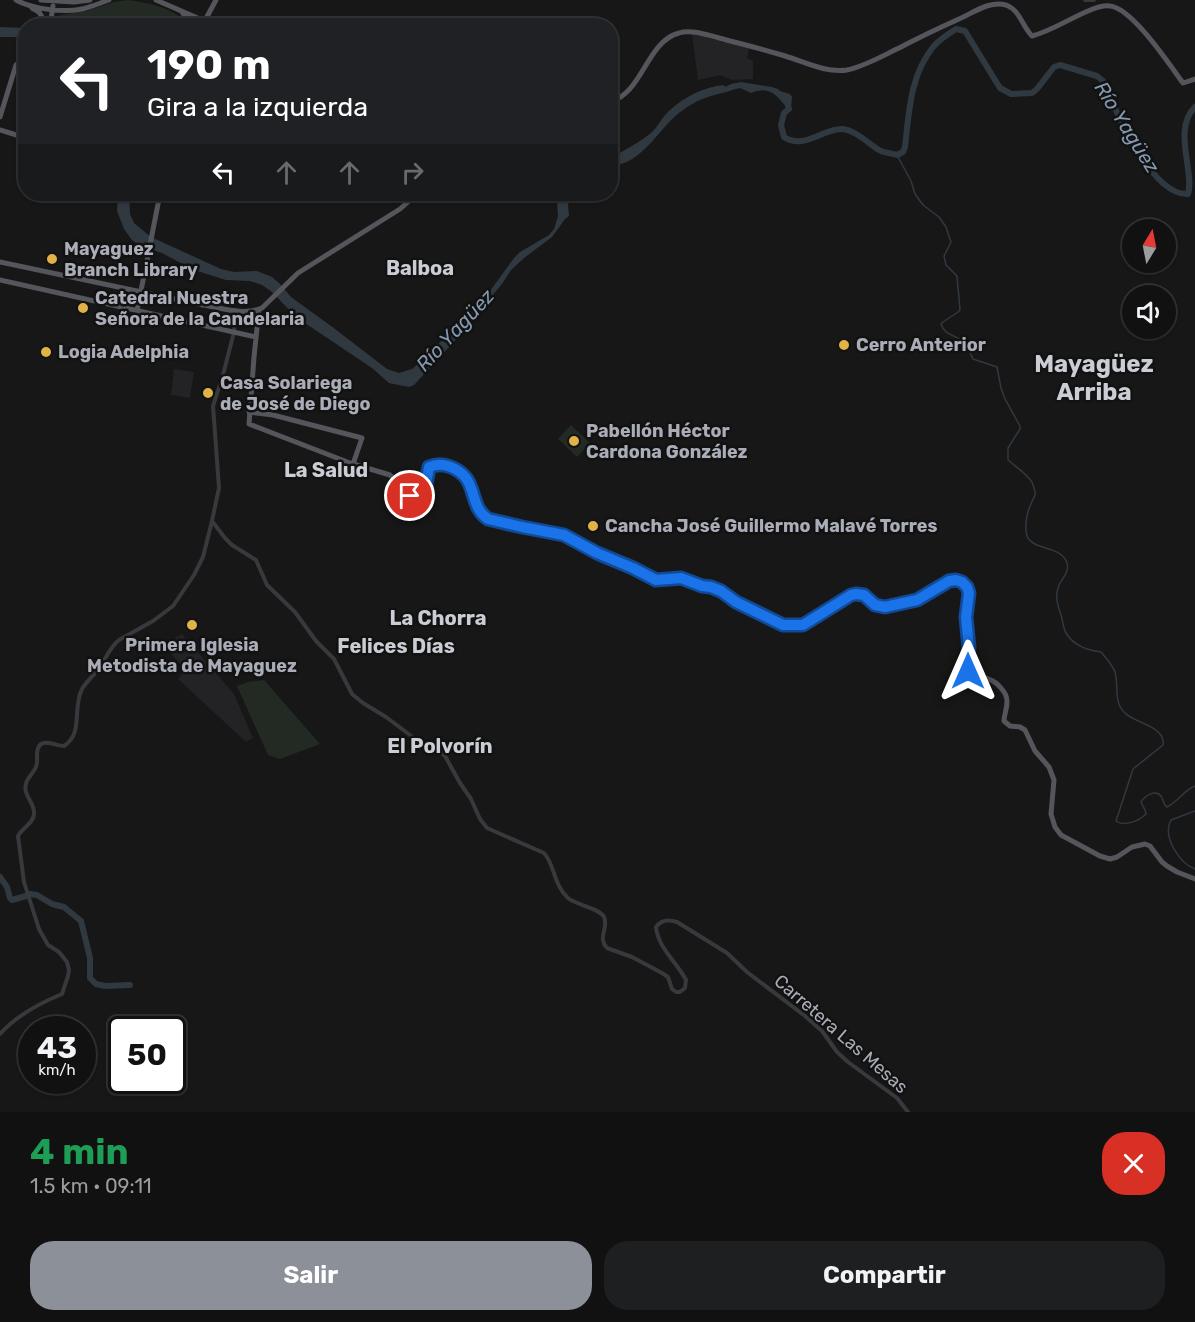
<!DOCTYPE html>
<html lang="es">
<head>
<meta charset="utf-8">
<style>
  body { margin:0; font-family:Rubik,sans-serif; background:#1e1f20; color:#f1f3f6; height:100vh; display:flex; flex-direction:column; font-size:22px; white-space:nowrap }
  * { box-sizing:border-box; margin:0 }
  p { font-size:20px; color:#9c9d9f }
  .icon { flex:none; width:33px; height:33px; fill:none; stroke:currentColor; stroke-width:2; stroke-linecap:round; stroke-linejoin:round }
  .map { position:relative; height:1112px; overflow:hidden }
  .panel { display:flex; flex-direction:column; background:#111112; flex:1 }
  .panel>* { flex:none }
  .guide { position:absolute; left:18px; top:18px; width:600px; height:183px; border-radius:24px; box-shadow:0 2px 4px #0004,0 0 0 2px #303132; background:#202124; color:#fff; overflow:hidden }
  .needle { width:39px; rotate:10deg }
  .buttons { position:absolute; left:1122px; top:219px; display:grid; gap:12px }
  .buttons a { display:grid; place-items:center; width:54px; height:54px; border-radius:50%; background:#111112; box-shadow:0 2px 4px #0004,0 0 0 2px #303132; font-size:30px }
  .speed { position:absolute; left:18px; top:1016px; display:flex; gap:12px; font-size:30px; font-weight:700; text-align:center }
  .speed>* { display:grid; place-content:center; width:78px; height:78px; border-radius:50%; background:#111112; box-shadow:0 2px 4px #0004,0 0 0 2px #303132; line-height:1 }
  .speed small { font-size:15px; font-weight:400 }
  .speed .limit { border:3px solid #111; border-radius:9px; background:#fff; color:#111 }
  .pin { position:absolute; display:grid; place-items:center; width:51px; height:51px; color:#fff; margin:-26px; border:3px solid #fff; border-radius:50%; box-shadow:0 2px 6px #0007 }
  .me { position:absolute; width:66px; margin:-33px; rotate:0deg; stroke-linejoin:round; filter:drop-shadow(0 0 4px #0008) }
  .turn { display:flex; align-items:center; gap:21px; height:126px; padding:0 30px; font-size:27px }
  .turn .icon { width:78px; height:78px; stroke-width:2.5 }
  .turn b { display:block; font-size:42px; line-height:51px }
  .lanes { display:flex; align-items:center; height:57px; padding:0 30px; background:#0003; justify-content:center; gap:30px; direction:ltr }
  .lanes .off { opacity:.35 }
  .round { display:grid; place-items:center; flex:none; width:63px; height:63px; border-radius:24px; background:#1e1f20 }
  .summary { display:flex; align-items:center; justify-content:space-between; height:102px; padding:0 30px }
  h1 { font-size:36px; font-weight:700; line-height:45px; color:#1e9e55 }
  .button { display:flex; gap:12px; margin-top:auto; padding:12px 30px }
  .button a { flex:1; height:69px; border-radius:24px; background:#8c9099; color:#fff; font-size:24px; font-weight:700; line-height:69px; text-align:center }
  .button a+a { background:#1e1f20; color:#f1f3f6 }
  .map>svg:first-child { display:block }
  .built { fill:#232325 }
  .green { fill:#232a24 }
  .water { fill:#313940 }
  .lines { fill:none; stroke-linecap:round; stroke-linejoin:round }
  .stream { stroke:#313940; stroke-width:1.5 }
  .river { stroke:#313940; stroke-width:6 }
  .minor { stroke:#38393d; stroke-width:4 }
  .major { stroke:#54565c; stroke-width:5 }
  .route-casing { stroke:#114b97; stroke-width:15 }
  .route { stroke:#1a73e8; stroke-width:10 }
  .poi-dot { fill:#e1b346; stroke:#121213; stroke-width:2 }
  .labels { text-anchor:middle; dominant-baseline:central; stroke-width:5; stroke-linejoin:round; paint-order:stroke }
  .poi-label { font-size:18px; font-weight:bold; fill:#aaadb7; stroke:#121213; text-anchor:start }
  .street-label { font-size:18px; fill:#aaadb7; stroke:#121213 }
  .water-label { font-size:20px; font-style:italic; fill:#8499af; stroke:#121213 }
  .neighbourhood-label { font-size:20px; font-weight:bold; fill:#cacdd3; stroke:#121213 }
  .district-label { font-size:24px; font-weight:bold; fill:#cacdd3; stroke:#121213 }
</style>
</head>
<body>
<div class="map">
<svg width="1195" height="1112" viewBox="0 0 1195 1112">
  <rect width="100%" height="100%" fill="#171718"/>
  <path class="built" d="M692,34L749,48L747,58L753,61V79L732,80L720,75L698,80Z
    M174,369L194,372L190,398L171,395Z
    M182,634L234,694L253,738L246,742L178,679L185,670L164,645Z"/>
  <path class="green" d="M128,0C145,2 179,9 187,25L53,26L55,19L61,15L87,11L114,2Z
    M571,425L590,443L577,457L558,439Z
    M264,680L320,744L280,759L268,755L237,686L248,682Z"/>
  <path class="water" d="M0,27L25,28V37H0Z
    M741,82L772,87L778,89L780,91L790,94L792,97L791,108L789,109L787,108C777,95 769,85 751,93L740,88C734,89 728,92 722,93C706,97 697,100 683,110C664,123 653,146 632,159C626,163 617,165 611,168V158C624,150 639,143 651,133C658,127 662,117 669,111C684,97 703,87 724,85L725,87L731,84Z
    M118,194H129L130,214L134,223L151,237L221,269L234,272L257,271L272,277L280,284L291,297L335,329L387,369L399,373L412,369L419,363L485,298L514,258L520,252L549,235L554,229L558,216L557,202L559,194H572L568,205L569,216L565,219L552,237L524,258L511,270L502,284L473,318L471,323L414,385L409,387L389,383L372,368L296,317L272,292L262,285L250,281L226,280L194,270L162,253L141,246L132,240L124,229L117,211Z"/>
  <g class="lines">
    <path class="stream" d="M897,155L911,181L915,194L923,205L939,217L946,227L951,242L944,256L946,265L957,276L960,310L958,312L943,322L941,324C945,336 955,334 963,342C968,346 970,353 973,359L997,367L1001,388L1005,399L1020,426V429L1008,448V460C1016,467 1026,473 1032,482C1033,485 1036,492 1035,495C1034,498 1032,501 1031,504C1027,512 1024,526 1027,536C1033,551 1061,545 1067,563C1070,573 1060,580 1058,588C1055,598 1058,606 1061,615C1063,621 1063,628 1066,633C1074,646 1087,650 1101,652C1106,658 1112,664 1115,672C1119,686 1113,702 1125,713C1134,723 1166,726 1163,745L1133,769L1116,821C1124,827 1139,821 1146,814C1146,810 1143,807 1141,802C1145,796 1155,789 1161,796C1162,797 1164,804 1165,805L1167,807C1179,801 1184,790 1195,786
      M1195,811L1171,820C1162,836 1179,863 1195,869"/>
    <path class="river" d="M787,102L789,109L784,113L781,125L784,137C804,150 822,129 842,129C855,130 868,143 879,150C884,153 891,153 897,155L903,152L905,147C909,112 910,76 933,47C939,40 948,34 956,29L965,31L1000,88L1011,94L1032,93L1037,89L1054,67L1060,65L1097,76L1103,81C1115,109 1151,196 1188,194C1195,173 1172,129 1195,107
      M0,877L7,887L10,898L12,900L26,896
      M30,894L37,895L52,904L64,907L81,921L90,958V978L96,984L105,986L130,985"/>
    <path class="minor" d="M1085,0H1094
      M212,521L225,538L232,545L256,560L267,585L295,612L316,641L334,659L352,694L363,703L386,717L422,744L438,750L445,756L460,783L471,799L480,819L487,828L544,853C555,865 553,884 568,898C578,906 600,908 604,917C609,928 597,937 607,948L632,957L662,973L668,977L672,989L676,992H680L685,988L686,980C677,962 658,948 656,927C661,920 668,919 677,922L727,953L747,972L805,1016L822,1031L837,1052L848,1062L897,1098L908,1112
      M0,1034C16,1016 40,1003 62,994L68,976L69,970L67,962L59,952L48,945L39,929L24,882L18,836C22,828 34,823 34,814C35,805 28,800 26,792C23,780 32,776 36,767C39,760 34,749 41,744C47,740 57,746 64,746C84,733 72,708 82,689C87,681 94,675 100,667C106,658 110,647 119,640L153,621L173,606L194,575L203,557L212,521L219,488L213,406L223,375L234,332L235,310"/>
    <path class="major" d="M16,0C32,9 64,13 82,9C91,7 100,3 109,0
      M41,0L74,2L90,0
      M156,0L216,26
      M32,8L39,12L45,22
      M182,12L188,20L190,26
      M50,26L53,6
      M202,26L216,0
      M610,102C643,93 646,42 679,33C691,29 707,35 719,38C741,44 763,49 785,56C805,62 825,73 847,70C866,66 884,55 901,47C920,37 939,28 959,19C973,13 990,0 1006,5C1020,10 1022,26 1032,36C1051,31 1069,19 1088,11C1095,8 1103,5 1110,6C1132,8 1169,64 1183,83L1195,79
      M0,117L16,65L26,59
      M0,130L26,138
      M0,262L203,305C221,308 245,316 262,308L298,273L400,209L417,194
      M0,280L256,337
      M259,309L254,357L249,424L350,463L390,475L413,499L419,500L424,496L429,467C436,464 442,464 448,466C481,477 466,505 488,519L522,527L564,535L597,553L633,568L656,580H664L681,578L697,584L716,589L736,602L783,625H803L853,595H864L875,605L885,607L917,600L949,581H959L967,587L969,593L966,617L969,648L966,662L970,675C983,677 993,678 1001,688C1005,693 1007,696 1007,702C1007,709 1004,715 1004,721L1010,726L1020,727L1025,730L1035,751L1049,767L1054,780L1051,814L1055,827L1061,835L1100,856L1110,859L1117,857L1132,847L1145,844L1150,846L1162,862L1167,866L1177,872L1195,879
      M137,311L160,194
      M249,412L273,415L362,438L353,464"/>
  </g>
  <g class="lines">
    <g class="route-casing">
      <path id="route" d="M410,496L417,500L424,496L429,467C436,464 442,464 448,466C481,477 466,504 488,519L522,527L564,535L597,553L633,568L656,580L681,578L702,586L711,587L721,591L736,602L783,625H803L851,595L856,594L864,595L875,605L885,607L917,600L949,581L956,580L962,582L967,587L969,593L966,617L969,648L966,662L968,671"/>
    </g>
    <use href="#route" class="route"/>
  </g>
  <g class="poi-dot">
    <circle cx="52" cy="259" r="6"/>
    <circle cx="83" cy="308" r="6"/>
    <circle cx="844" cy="345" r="6"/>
    <circle cx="46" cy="352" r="6"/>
    <circle cx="208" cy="393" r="6"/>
    <circle cx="574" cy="441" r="6"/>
    <circle cx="593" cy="526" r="6"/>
    <circle cx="192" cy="625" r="6"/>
  </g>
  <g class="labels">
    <g class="poi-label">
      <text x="64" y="249">Mayaguez<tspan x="64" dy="21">Branch Library</tspan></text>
      <text x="95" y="298">Catedral Nuestra<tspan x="95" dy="21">Señora de la Candelaria</tspan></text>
      <text x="856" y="345">Cerro Anterior</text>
      <text x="58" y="352">Logia Adelphia</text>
      <text x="220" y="383">Casa Solariega<tspan x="220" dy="21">de José de Diego</tspan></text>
      <text x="586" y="431">Pabellón Héctor<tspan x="586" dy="21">Cardona González</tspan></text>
      <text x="605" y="526">Cancha José Guillermo Malavé Torres</text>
      <text x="192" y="645" text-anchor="middle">Primera Iglesia<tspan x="192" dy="21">Metodista de Mayaguez</tspan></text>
    </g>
    <g class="street-label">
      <text transform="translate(841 1034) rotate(41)">Carretera Las Mesas</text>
    </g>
    <g class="water-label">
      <text transform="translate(1127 127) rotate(58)">Río Yagüez</text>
      <text transform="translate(455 330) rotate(-47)">Río Yagüez</text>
    </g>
    <g class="neighbourhood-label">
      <text x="420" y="268">Balboa</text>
      <text x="326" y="470">La Salud</text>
      <text x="438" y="618">La Chorra</text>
      <text x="396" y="646">Felices Días</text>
      <text x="440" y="746">El Polvorín</text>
    </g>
    <g class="district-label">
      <text x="1094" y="364">Mayagüez<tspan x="1094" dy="28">Arriba</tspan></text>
    </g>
  </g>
</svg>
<div class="buttons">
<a><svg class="needle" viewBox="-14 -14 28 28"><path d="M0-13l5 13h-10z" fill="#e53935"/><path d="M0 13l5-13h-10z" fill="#9c9d9f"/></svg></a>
<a><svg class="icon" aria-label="sound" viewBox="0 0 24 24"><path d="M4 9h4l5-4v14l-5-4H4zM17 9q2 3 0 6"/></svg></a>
</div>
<div class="speed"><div>43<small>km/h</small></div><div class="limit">50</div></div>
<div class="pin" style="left:410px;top:496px;background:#d93025"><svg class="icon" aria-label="arrive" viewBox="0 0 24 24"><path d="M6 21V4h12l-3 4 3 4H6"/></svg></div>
<svg class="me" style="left:968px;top:671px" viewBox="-20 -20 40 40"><path d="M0-17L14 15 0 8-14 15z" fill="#1a73e8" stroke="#fff" stroke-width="4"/></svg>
<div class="guide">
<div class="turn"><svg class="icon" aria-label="left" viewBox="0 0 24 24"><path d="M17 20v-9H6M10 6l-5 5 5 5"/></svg><div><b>190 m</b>Gira a la izquierda</div></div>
<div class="lanes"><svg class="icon" aria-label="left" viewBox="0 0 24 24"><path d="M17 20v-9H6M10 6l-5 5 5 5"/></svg><svg class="icon off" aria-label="ahead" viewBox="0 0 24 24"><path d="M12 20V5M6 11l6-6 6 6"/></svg><svg class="icon off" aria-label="ahead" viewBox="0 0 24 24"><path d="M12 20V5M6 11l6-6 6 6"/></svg><svg class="icon off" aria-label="right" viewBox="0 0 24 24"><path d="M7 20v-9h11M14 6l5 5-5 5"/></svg></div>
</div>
</div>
<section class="panel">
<div class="summary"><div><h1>4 min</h1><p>1.5 km · 09:11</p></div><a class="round" style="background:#d93025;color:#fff"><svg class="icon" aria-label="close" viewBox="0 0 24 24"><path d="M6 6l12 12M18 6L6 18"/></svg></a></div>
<div class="button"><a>Salir</a><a>Compartir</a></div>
</section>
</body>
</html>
